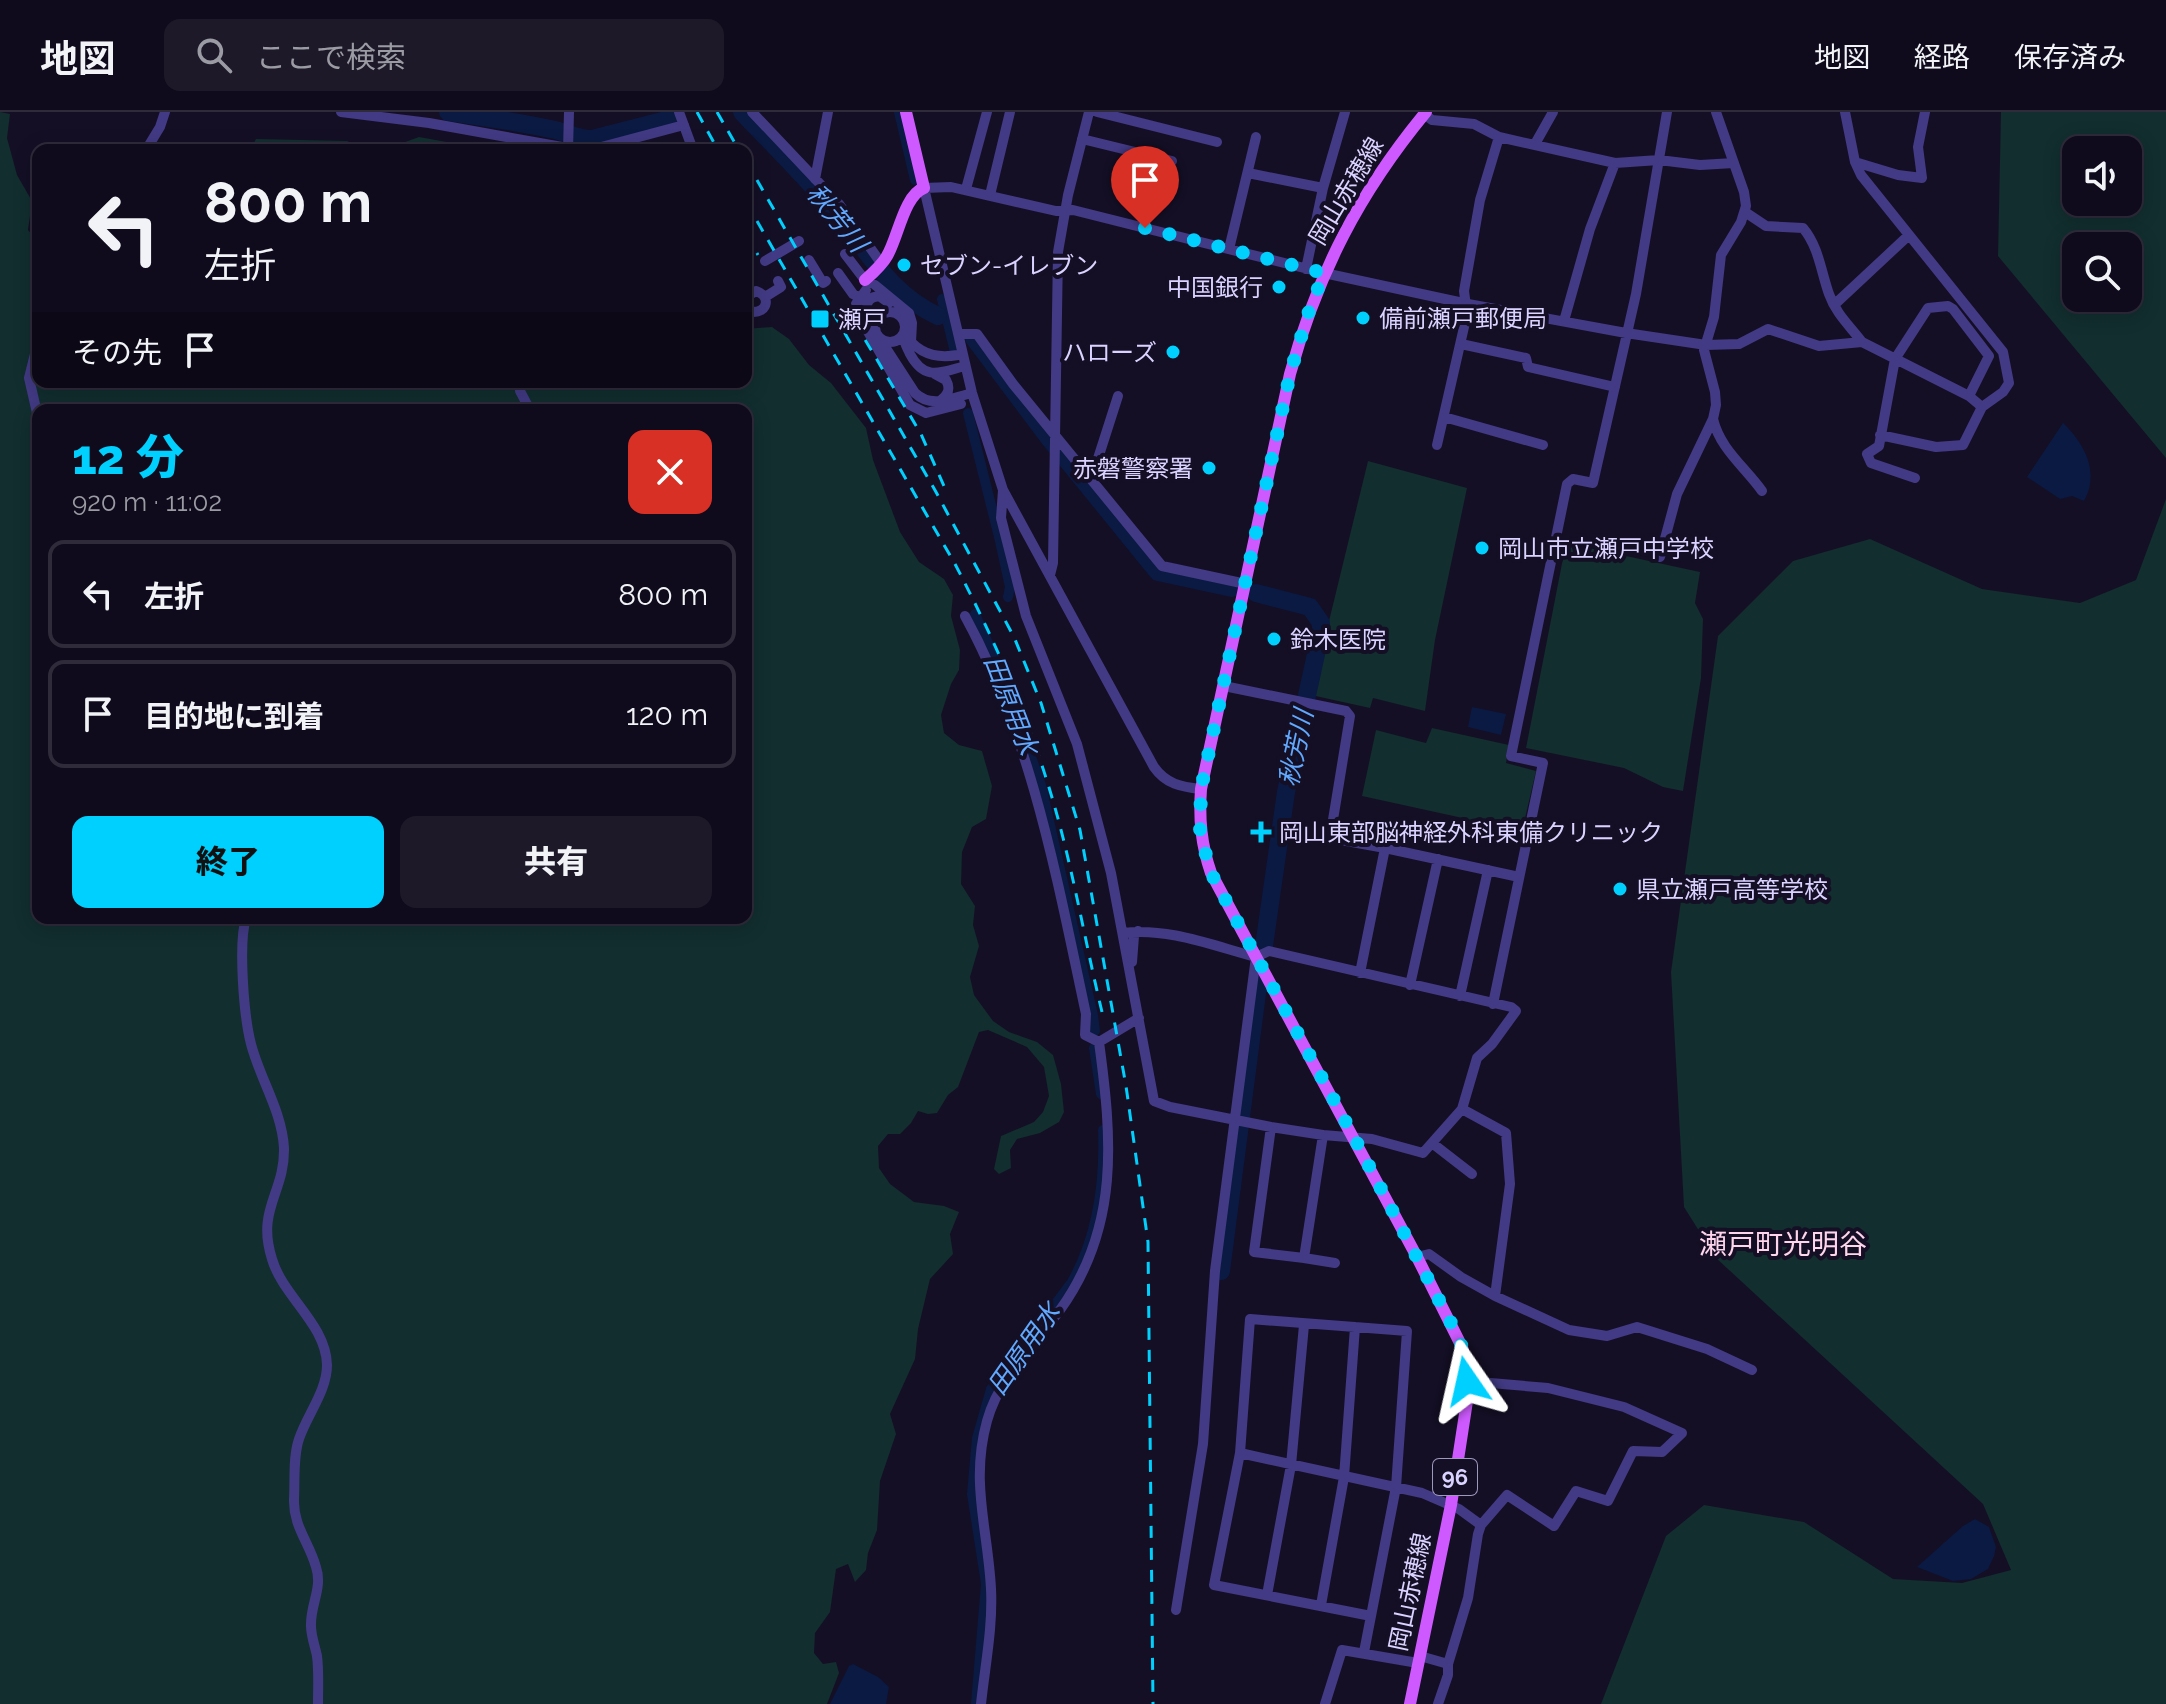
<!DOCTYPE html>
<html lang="ja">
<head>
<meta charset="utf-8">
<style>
  body { margin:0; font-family:Raleway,"Noto Sans JP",sans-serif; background:#1d1929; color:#f1f3f6; height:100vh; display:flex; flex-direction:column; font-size:30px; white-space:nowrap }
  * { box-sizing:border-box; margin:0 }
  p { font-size:26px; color:#9b9ba3 }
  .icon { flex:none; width:44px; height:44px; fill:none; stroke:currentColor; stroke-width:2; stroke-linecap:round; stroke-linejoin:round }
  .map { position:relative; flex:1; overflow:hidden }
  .details { position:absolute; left:32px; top:292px; width:720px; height:520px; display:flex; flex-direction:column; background:#0f0b1c; border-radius:16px; box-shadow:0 4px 20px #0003,0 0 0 2px #2f2b3b }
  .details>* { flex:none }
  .hud { position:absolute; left:32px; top:32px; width:720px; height:244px; border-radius:16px; box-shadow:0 4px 20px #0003,0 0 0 2px #2f2b3b; background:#0f0b1c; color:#f1f3f6; overflow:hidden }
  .fabs { position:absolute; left:2062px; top:24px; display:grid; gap:16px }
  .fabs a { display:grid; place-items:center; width:80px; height:80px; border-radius:16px; background:#0f0b1c; box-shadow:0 4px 20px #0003,0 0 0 2px #2f2b3b; font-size:40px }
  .pin { position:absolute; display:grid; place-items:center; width:68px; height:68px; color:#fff; margin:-82px -34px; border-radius:50% 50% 50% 0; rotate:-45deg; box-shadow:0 0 8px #0007 }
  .pin .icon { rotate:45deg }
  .me { position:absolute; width:88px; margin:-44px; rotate:349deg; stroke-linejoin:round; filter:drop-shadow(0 0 6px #0008) }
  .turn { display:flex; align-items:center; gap:28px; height:168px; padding:0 40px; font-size:36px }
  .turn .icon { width:104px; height:104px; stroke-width:2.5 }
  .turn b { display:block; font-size:56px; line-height:68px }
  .then { display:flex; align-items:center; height:76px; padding:0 40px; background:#0003; gap:16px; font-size:30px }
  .round { display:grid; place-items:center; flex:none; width:84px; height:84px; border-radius:16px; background:#1d1929 }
  .overview { display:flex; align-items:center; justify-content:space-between; height:136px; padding:0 40px }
  h1 { font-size:48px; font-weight:800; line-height:60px; color:#00d0fd }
  .primary-button { display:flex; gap:16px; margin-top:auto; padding:16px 40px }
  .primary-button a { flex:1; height:92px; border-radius:16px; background:#00d0fd; color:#111; font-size:32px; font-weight:800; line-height:92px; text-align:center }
  .primary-button a+a { background:#1d1929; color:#f1f3f6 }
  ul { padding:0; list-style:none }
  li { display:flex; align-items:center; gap:24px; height:108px; margin:0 16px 12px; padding:0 24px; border:4px solid #2f2b3b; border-radius:16px }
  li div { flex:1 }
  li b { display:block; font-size:30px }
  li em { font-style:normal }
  header { display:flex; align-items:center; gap:48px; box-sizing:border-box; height:112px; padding:0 40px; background:#0f0b1c; border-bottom:2px solid #2f2b3b }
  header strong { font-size:38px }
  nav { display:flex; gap:44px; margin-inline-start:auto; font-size:28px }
  .search { width:560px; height:72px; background:#1d1929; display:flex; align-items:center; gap:20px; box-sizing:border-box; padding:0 28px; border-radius:16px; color:#9b9ba3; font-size:30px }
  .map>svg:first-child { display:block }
  .green { fill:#122e2f; fill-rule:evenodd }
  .water { fill:#0a1a43 }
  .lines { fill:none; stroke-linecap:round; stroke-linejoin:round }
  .canal { stroke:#0a1a43; stroke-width:10 }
  .river { stroke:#0a1a43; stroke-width:18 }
  .minor { stroke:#423a84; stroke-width:10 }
  .major { stroke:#ce5aff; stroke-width:12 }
  .rail { stroke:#00d0fd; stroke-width:3; stroke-dasharray:12 10; stroke-linecap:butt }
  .route { stroke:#00d0fd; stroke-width:14; stroke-dasharray:0 25.2 }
  .poi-dot { fill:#00d0fd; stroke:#140f25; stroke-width:3 }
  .labels { text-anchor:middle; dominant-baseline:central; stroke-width:8; stroke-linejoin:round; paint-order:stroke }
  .shield { fill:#140f25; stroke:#9f98be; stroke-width:2 }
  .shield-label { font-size:22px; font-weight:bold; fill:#dbd3ff }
  .street-label { font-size:24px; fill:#dbd3ff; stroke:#140f25 }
  .poi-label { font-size:24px; fill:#dbd3ff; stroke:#140f25; text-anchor:start }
  .water-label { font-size:26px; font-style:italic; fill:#61a9ff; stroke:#140f25 }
  .quarter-label { font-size:28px; fill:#ffd5ec; stroke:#140f25 }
</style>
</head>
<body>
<header>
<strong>地図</strong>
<div class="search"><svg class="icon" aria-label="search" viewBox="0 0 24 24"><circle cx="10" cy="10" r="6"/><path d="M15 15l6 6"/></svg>ここで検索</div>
<nav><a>地図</a><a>経路</a><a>保存済み</a></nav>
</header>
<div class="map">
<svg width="2166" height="1592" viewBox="0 0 2166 1592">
  <rect width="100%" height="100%" fill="#140f25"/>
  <path class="green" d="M0,0L10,2L7,26L17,63L32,89L28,118L38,130V270H746V217L772,215L789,227L809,253L831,271L866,316L873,348L900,420L919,450L944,467L953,483L951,504L960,538L959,558L951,572L941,603L944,621L959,633L982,639L992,674L986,707L972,715L962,740L961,772L975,794L973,813L979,834L970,865L974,883L993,909L1009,920L1037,930L1053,943L1061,972L1064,1000L1059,1010L1040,1021L1017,1027L1010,1038L1011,1056L999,1062L994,1057L1001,1024L1034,1010L1043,1000L1049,984L1044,955L1027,935L988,918L979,920L958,975L948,983L937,1001L928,1002L918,999L911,1011L900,1022H888L878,1034L879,1056L890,1072L914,1090L944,1094L959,1100L950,1122L953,1142L930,1167L918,1217L915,1247L890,1302L896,1322L880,1369L877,1418L868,1441L866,1458L855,1470L848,1452L836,1457L830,1500L815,1521L814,1541L823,1552L836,1550L839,1561L827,1592H0ZM38,298H746V806H38Z
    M2001,0H2166V346L1998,144ZM2076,38H2128V90H2076ZM2128,134V186H2076V134Z
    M419,25L469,34L473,38H383Z
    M256,27L347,29L365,38H250Z
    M1368,349L1467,376L1435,528L1425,599L1373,586L1370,596L1311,583Z
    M2166,387V1592H1601L1666,1424L1704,1393L1804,1410L1893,1467L1962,1471L2011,1458L1983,1392L1716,1146L1684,1095L1671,860L1718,524L1793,449L1870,427L1982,477L2080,491L2136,468Z
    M1566,431L1700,460L1695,491L1703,507L1701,566L1683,679L1663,675L1624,656L1526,636Z
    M1432,616L1509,633L1506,651L1536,659L1522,719L1362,684L1376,618L1426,631Z"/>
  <path class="water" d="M2063,311C2085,332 2100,361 2084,389L2072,384L2060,387L2027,365Z
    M1472,595L1506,602L1501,623L1468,615Z
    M1975,1407L1989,1415L1996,1435L1994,1444L1988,1457L1971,1467L1953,1469L1917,1455L1963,1414Z
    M853,1552L878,1565L889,1575L886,1592H830L849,1554Z"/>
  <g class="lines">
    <path class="canal" d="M899,0L915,68
      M942,187L955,240
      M968,301L999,425L1010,475L1008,485
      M975,502L1002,562L1041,673L1093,903L1095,919
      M1094,936L1101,982
      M976,1592L986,1472L972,1382L977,1326L991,1277L1072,1170C1097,1125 1105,1070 1103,1018"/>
    <path class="river" d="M448,0C484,5 519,10 555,18C568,21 578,27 592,27L674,6
      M742,0C773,33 806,65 835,100C869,139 888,181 938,204
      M974,226L1049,326L1158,460L1232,476
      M1256,481L1310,495L1321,511V519L1286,680L1264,834
      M1221,1159L1259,866"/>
    <path class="minor" d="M341,0L429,11L579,38
      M679,0L693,38
      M752,0L839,92L881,151
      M1097,0L1217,30
      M1845,0L1855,50L1861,63L2003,240L2009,271L2003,280L1982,295L1963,333L1936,335L1880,323
      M1424,2L1432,8L1474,12L1499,25L1615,51L1659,48L1700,53L1734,51
      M1082,27L1172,49
      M1535,32L1553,0
      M146,38L160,15L165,0
      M568,38L569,0
      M590,38L684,13
      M1855,50L1898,63L1922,66L1918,35L1925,0
      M1248,61L1323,76
      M815,67L828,0
      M966,77L987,0
      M990,83L1010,0
      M1745,100L1766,114L1803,116C1819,135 1821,160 1829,182C1836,202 1850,214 1862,230
      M1229,137L1256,25
      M845,142L868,172
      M809,148L823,171L826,169
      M765,149L799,129
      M1306,157L1323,76L1345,0
      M838,161L853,182L859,185
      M875,173L909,201L912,211L911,230C925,244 940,246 958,243
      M866,178L856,192L859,204L910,293L926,301L961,292
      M746,185L756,179C771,184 768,200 753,200L746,195
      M765,185L781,175L778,169
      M1834,193L1909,123
      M875 215a15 15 0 1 1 30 0a15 15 0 1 1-30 0Z
      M1564,209L1590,117L1615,51
      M875,217C869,205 858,187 879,184L889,191
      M959,222H977L1013,272L1162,454L1246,472
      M904,224C904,232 907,235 910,242C925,270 941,260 965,254
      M880,227L915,281C932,297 951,286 972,281
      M1461,232L1526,246L1528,255L1615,275
      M935,262L946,268C951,277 948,283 940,289
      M519,270L520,279L530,298
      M37,301L29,266L38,230
      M1444,305L1543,333
      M1713,307C1720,337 1745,355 1762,379
      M1437,333L1467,202L1464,179L1480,88L1499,25
      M1092,365L1118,284
      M1915,366L1871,351L1867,342L1879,334L1895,247L1928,196L1948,194L1953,197L1989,244L1969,284
      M1003,378L1001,406L1026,504L1077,632L1111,761L1154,989L1170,995L1271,1015L1323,1023L1372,1027L1423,1041L1462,997
      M1660,445L1677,382L1713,307L1716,293L1715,280L1704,238L1714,205L1721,143L1741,110L1746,94L1744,80L1716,0
      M1050,463L1053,451L1058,140L1068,83L1089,0
      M965,504C1032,627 1057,767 1086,902L1085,923L1099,930
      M1224,574L1346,599L1350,604L1330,726L1385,736
      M1201,677C1181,675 1166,672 1154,655L1003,378L972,281L924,76L951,75L1056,99L1073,98L1324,161L1468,192L1626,221L1706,233L1739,232L1768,217L1819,234L1862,230L1969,284L1982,295
      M246,806C238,832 244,905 251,932C260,967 282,999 284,1036C285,1081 256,1097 272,1147C283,1185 326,1212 327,1253C327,1279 307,1303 299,1327C293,1344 295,1368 294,1387C293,1414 309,1430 316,1455C323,1476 310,1493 311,1514C311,1524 315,1534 317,1544C319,1559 318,1576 318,1592
      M1123,821C1167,815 1214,834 1256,845L1269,839L1511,895L1516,899L1492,932L1477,946L1462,997L1506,1021L1510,1072L1495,1184L1461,1165L1429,1142L1417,1145
      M1132,850L1134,824L1138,819
      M1360,861L1385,736L1519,765
      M1410,873L1438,747
      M1460,884L1488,758
      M1493,892L1543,651L1511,644L1567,372L1573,367L1593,371L1636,182L1667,0
      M1099,930L1139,906
      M1271,1015L1254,1140L1304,1146L1323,1023
      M1432,1031L1472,1062
      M1304,1146L1335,1151
      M1495,1184L1569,1218L1607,1224L1637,1215L1707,1237L1752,1258
      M1250,1207L1407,1219L1396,1375L1371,1504L1214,1473L1240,1341Z
      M1240,1341L1422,1381L1459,1397L1481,1413
      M1267,1483L1291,1353L1304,1213
      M1321,1493L1344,1365L1355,1215
      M1176,1498L1203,1332L1215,1159L1256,845
      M1364,1540L1371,1504
      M1420,1544L1448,1552L1468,1486L1478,1422L1481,1413L1507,1383L1554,1414L1576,1379L1608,1389L1633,1339L1662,1340L1682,1321L1624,1295L1548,1276L1467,1269
      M981,1592C985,1554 993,1515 991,1477C988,1417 970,1370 987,1309C999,1265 1034,1233 1060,1198C1120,1115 1112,1026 1099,930
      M1325,1592L1342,1538L1418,1551
      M1438,1592L1448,1563V1552"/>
    <path class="major" d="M865,168C873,161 882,153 887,144C898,126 904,83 924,76L906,0
      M1410,1592L1451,1393L1467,1289V1253L1462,1235L1417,1145L1211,761C1201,732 1199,707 1201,677L1290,262C1318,161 1359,81 1426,0"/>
    <path class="rail" d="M697,0L718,38
      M717,0L739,38
      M746,49L936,380L1014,525L1041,591L1080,718L1126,974L1148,1130L1153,1592
      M746,90L955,452C999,536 1036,623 1060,714C1076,775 1087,838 1102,900
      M746,122L758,143
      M854,209L921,322L944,374"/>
  </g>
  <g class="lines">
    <path class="route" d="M1145,116L1324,161L1308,202L1290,262L1201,677L1200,721L1211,761L1355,1027L1451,1211L1462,1235L1467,1269"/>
  </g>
  <g class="poi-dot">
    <circle cx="904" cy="153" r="8"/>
    <circle cx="1279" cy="175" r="8"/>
    <circle cx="1363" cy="206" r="8"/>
    <rect x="810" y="197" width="20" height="20" rx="4"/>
    <circle cx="1173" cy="240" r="8"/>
    <circle cx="1209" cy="356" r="8"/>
    <circle cx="1482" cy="436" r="8"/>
    <circle cx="1274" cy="527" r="8"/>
    <path d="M1257 708h8v8h8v8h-8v8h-8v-8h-8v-8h8z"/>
    <circle cx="1620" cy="777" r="8"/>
  </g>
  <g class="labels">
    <rect class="shield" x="1433" y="1347" width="44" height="36" rx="6"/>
    <g class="shield-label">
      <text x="1455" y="1365">96</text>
    </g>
    <g class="street-label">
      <text transform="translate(1346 79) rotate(-59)">岡山赤穂線</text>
      <text transform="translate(1410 1480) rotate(-78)">岡山赤穂線</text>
    </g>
    <g class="poi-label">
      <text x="920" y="153">セブン-イレブン</text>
      <text x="1263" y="175" text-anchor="end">中国銀行</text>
      <text x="1379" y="206">備前瀬戸郵便局</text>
      <text x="838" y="207">瀬戸</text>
      <text x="1157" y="240" text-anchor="end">ハローズ</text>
      <text x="1193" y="356" text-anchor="end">赤磐警察署</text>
      <text x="1498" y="436">岡山市立瀬戸中学校</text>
      <text x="1290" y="527">鈴木医院</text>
      <text x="1279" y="720">岡山東部脳神経外科東備クリニック</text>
      <text x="1636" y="777">県立瀬戸高等学校</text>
    </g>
    <g class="water-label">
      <text transform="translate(837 106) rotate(51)">秋芳川</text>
      <text transform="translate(1011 593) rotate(69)">田原用水</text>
      <text transform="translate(1296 636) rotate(-78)">秋芳川</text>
      <text transform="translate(1024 1237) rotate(-55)">田原用水</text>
    </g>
    <g class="quarter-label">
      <text x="1783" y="1132">瀬戸町光明谷</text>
    </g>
  </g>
</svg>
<div class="fabs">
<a><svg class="icon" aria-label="sound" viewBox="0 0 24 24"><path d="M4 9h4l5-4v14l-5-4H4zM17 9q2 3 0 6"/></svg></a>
<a><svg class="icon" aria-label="search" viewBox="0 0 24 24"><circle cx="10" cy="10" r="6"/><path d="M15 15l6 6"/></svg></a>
</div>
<div class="pin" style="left:1145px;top:116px;background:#d93025"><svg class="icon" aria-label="arrive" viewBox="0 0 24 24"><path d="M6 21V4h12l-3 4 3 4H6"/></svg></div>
<svg class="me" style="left:1467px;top:1269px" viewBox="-20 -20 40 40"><path d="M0-17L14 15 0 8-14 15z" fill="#00d0fd" stroke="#fff" stroke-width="4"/></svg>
<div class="hud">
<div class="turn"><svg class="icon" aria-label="left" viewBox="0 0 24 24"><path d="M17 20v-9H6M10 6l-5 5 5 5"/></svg><div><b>800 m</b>左折</div></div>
<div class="then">その先<svg class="icon" aria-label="arrive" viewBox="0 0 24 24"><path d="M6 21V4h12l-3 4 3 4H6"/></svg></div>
</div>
<section class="details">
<div class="overview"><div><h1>12 分</h1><p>920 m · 11:02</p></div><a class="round" style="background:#d93025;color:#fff"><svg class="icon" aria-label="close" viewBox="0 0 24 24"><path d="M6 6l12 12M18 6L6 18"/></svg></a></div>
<ul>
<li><svg class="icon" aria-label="left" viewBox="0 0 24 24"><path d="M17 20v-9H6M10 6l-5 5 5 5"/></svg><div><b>左折</b></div><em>800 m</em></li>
<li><svg class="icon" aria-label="arrive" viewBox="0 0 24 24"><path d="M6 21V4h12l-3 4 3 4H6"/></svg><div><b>目的地に到着</b></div><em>120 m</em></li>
</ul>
<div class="primary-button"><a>終了</a><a>共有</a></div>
</section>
</div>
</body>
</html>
